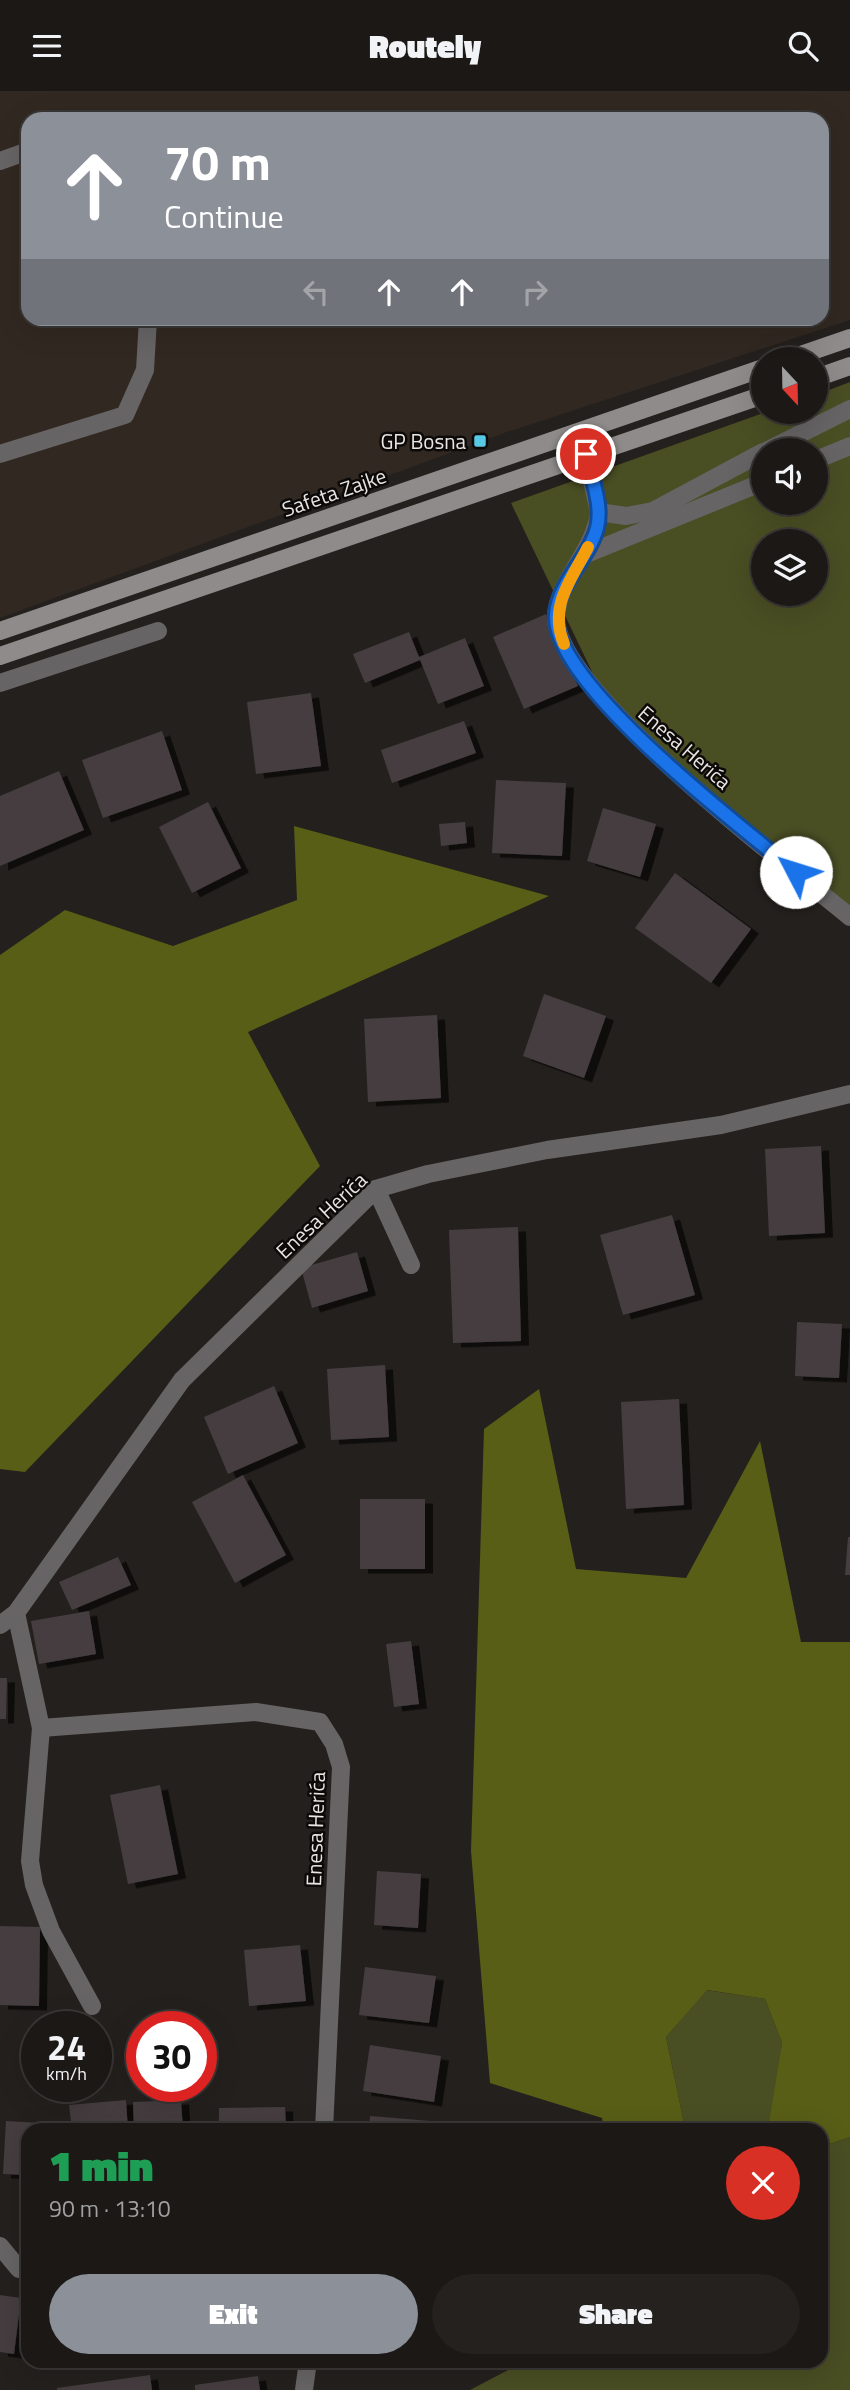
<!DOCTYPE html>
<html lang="en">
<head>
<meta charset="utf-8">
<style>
  body { margin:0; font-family:"Titillium Web",sans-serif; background:#24211f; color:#f1f3f6; height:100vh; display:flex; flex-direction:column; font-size:26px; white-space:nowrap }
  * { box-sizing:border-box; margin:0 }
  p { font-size:23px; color:#a0a0a1 }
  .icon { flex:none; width:38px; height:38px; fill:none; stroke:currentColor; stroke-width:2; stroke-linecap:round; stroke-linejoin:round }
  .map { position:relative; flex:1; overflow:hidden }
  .sheet { position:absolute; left:21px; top:2032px; width:807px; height:245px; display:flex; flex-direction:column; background:#1b1816; border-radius:21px; box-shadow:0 7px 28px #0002,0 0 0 2px #393735 }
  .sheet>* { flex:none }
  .banner { position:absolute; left:21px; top:21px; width:808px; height:214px; border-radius:21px; box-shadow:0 7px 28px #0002,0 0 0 2px #393735; background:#8c9099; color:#fff; overflow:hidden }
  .needle { width:46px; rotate:158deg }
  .buttons { position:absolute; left:751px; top:256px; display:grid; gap:14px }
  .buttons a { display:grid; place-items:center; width:77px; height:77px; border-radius:50%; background:#1b1816; box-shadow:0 7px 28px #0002,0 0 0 2px #393735; font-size:35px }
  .speed { position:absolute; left:21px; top:1920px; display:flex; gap:14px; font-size:35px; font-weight:700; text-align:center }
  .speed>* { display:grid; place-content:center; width:91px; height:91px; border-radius:50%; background:#1b1816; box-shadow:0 7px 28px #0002,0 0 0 2px #393735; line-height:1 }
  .speed small { font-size:18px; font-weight:400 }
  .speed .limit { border:10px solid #d22; background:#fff; color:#111 }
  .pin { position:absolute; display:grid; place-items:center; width:60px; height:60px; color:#fff; margin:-30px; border:4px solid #fff; border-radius:50%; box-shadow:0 2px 7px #0007 }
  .me { position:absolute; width:77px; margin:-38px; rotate:310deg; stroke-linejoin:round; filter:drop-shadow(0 0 5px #0008) }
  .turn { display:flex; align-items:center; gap:24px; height:147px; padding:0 28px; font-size:32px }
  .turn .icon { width:91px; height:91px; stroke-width:2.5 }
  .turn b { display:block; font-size:49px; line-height:60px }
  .lanes { display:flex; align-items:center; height:66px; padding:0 28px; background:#0003; justify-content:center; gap:35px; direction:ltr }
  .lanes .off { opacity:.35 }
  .round { display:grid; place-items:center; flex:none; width:74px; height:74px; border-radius:37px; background:#24211f }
  .overview { display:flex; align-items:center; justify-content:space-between; height:119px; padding:0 28px }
  h1 { font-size:42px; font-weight:800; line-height:52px; color:#1e9e55 }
  .button { display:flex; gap:14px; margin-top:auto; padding:14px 28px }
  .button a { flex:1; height:80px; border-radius:42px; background:#8c9099; color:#fff; font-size:28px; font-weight:800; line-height:80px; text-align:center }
  .button a+a { background:#24211f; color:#f1f3f6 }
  header { display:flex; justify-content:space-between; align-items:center; height:91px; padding:0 28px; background:#1b1816; font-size:32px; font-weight:800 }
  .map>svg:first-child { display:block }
  .built { fill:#312821; fill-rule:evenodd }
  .green { fill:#494e23; fill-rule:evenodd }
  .forest { fill:#585e16 }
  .building { fill:#443e40; filter:url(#shadow) }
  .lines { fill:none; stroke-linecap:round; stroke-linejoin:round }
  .service { stroke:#676465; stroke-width:18 }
  .minor { stroke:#676465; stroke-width:18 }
  .secondary { stroke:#8f8b8b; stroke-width:18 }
  .route-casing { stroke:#114b97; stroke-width:18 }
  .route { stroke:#1a73e8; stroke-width:12 }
  .slow { stroke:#f59e0b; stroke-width:12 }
  .poi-dot { fill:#58c9e4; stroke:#0c0a09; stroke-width:2.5 }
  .labels { text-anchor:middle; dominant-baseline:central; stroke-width:5; stroke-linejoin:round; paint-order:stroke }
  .poi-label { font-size:21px; fill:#e8e5e3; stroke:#0c0a09; text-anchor:end }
  .street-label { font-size:21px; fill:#e8e5e3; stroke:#0c0a09 }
</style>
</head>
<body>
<header><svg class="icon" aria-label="menu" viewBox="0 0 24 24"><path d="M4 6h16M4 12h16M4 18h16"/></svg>Routely<svg class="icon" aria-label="search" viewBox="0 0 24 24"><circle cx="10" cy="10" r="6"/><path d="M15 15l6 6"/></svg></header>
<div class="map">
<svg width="850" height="2299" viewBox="0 0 850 2299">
  <defs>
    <filter id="shadow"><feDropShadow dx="8" dy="4.5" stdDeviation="0" flood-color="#0009"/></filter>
  </defs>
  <rect width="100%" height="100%" fill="#24201d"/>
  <path class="built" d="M0,0H850V229L507,341L0,527ZM28,28H822V228H28Z"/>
  <path class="green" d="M850,291V825L620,639L511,412L769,320H816V304ZM763,359H816V411H763ZM763,450H816V502H763Z
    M706,1899L765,1908L782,1952L770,2039H677L684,2032L666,1946Z
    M850,2046V2299H470L525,2270H821V2056Z"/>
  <path class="forest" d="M294,735L549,805L248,941L320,1075L25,1381L0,1378V864L65,819L173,855L297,809Z
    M539,1298L576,1478L686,1487L760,1350L801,1551H850V2046L821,2056V2039L768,2038L782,1952L765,1908L707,1899L666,1946L684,2032L677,2039H604L602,2027L490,1992L471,1760L484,1338Z"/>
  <path class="building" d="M546,523L578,595L524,618L493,546Z
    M409,541L419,566L465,547L484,595L438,613L420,569L365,592L353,563Z
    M311,602L321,675L256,683L247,611Z
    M464,630L476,662L392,692L381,659Z
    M162,640L182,699L103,727L82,669Z
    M59,680L84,739L0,775V705Z
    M496,689L566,692L562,765L492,762Z
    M208,711L241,777L192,802L159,736Z
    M603,717L656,733L640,786L587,770Z
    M465,731L467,752L441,755L439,733Z
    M675,782L751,838L711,892L635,837Z
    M544,903L606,925L584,987L523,965Z
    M437,924L441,1007L368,1011L364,928Z
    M821,1055L825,1142L769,1145L765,1058Z
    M672,1124L695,1204L623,1224L600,1144Z
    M518,1136L521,1250L453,1252L449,1139Z
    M357,1161L368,1200L312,1217L301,1177Z
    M797,1231L842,1233L839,1287L795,1285Z
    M385,1274L389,1346L331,1349L327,1278Z
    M274,1295L298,1352L228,1383L204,1326Z
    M679,1308L684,1414L626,1418L621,1311Z
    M243,1384L286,1464L235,1492L192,1411Z
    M360,1408H425V1478H360Z
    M848,1446H850V1484H845Z
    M118,1466L131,1494L72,1519L59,1491Z
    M89,1520L96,1563L39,1573L31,1530Z
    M411,1550L419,1613L394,1616L386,1553Z
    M0,1587H7L6,1628H0Z
    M160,1694L178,1783L128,1793L110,1704Z
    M377,1780L421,1783L418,1837L374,1834Z
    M0,1835L40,1836L39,1915L0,1914Z
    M300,1854L306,1910L249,1915L244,1859Z
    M365,1876L436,1885L429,1932L359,1924Z
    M370,1954L441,1965L434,2011L363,2000Z
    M126,2009L128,2039H72L69,2014Z
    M181,2009L183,2039H134L133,2011Z
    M285,2016L286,2039H219V2017Z
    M370,2025L443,2031V2039H369Z
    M6,2030L58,2033V2039H28V2084L3,2083Z
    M0,2204L21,2207L14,2263L0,2261Z
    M150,2284L152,2299H57V2297Z
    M258,2285L260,2299H195V2294Z"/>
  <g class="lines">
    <path class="service" d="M0,70L28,60
      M0,363L125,324L145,279L148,228
      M816,369L850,355
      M584,464L763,391
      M376,1098L411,1174
      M41,1637L30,1770L34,1794L51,1840L92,1915"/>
    <path class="minor" d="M768,359L850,318
      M763,361L653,420L626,425L599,421C595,459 559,489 556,524C552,598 791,777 850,826
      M586,363L599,421
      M0,592L158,540
      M16,1522L41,1637L256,1621L320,1631L334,1653L341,1676L324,2039
      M0,1534L16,1522L182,1289L376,1098L428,1083L547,1059L721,1034L850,1003
      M0,2155L19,2178
      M304,2299L308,2270"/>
    <path class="secondary" d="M789,268L850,247
      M816,287L850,275
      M0,540L763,277
      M0,565L763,304"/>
  </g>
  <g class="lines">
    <g class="route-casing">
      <path id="route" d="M586,363C591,386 603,414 597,437C589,467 559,491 556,523C550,591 744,738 796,781"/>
    </g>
    <use href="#route" class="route"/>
    <path class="slow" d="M564,553C548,515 572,488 588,456"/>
  </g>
  <rect class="poi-dot" x="473" y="343" width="14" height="14" rx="3.5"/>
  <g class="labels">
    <g class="poi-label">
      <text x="466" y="350">GP Bosna</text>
    </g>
    <g class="street-label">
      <text transform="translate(334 401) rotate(-19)">Safeta Zajke</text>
      <text transform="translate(685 656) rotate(41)">Enesa Herića</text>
      <text transform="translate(321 1124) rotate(-43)">Enesa Herića</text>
      <text transform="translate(315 1738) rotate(-88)">Enesa Herića</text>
    </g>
  </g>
</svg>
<div class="buttons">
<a><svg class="needle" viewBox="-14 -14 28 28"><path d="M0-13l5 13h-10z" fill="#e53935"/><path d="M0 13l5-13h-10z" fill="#a0a0a1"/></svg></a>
<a><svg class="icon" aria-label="sound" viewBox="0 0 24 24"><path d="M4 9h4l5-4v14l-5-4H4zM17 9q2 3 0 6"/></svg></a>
<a><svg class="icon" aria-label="layers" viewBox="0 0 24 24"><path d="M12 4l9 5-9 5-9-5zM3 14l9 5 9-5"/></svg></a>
</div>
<div class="speed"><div>24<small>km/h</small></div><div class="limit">30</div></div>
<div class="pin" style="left:586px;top:363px;background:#d93025"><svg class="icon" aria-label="arrive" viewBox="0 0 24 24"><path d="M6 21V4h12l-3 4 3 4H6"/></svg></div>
<svg class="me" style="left:796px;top:781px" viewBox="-20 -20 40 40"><circle r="19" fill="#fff"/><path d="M0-13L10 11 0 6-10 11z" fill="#1a73e8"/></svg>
<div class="banner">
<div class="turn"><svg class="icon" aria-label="ahead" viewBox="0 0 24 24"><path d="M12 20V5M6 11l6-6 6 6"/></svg><div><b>70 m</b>Continue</div></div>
<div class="lanes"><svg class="icon off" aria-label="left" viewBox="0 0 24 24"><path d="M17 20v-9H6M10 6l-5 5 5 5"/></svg><svg class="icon" aria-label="ahead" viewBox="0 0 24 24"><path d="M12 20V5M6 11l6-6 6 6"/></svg><svg class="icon" aria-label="ahead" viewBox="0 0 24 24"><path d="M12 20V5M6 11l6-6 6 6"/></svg><svg class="icon off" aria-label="right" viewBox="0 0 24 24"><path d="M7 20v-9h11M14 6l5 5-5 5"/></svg></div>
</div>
<section class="sheet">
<div class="overview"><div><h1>1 min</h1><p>90 m · 13:10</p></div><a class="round" style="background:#d93025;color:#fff"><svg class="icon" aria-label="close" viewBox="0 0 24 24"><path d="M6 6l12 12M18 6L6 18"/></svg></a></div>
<div class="button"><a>Exit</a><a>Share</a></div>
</section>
</div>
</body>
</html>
